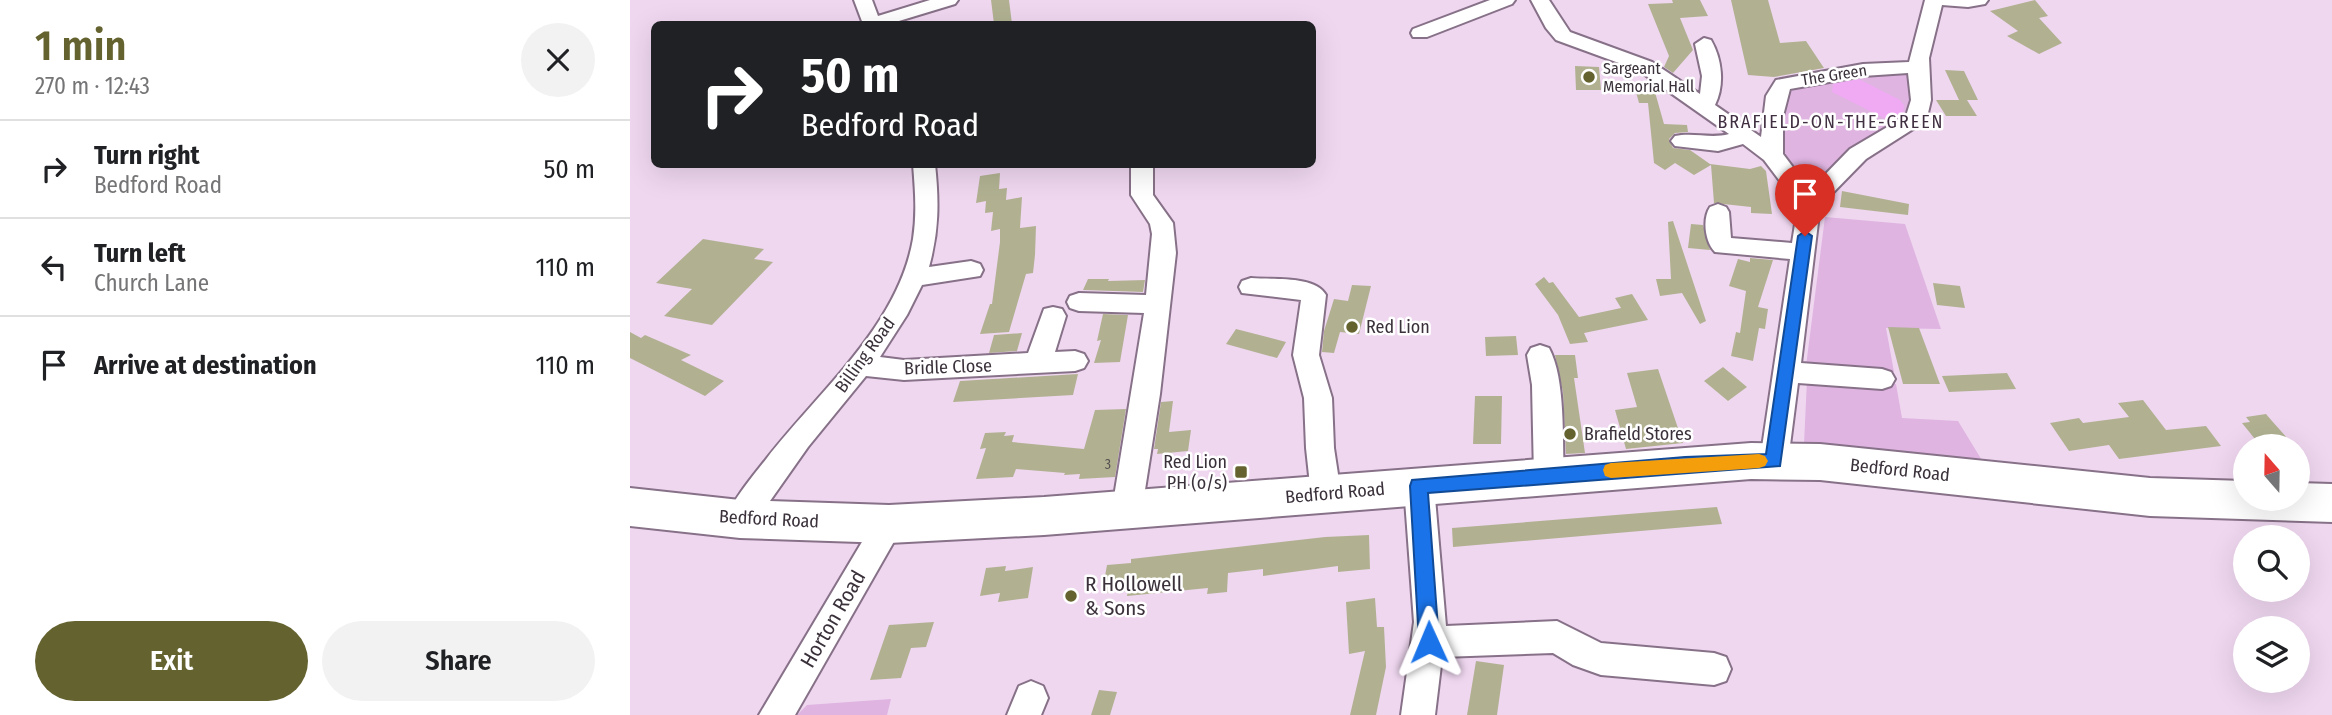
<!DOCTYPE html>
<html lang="en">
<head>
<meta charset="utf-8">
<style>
  body { margin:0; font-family:"Fira Sans Condensed",sans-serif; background:#f2f2f2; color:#202124; height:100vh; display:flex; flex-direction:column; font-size:26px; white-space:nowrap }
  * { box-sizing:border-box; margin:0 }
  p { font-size:23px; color:#757577 }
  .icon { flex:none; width:38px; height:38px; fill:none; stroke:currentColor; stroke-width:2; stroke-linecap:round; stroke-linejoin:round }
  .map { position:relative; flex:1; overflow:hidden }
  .side { display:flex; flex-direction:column; background:#fff; width:630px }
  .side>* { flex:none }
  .hud { position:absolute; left:21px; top:21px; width:665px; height:147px; border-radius:10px; box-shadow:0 7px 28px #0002; background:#202124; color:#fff; overflow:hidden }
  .needle { width:46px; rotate:340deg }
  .controls { position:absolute; left:1603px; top:434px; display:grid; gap:14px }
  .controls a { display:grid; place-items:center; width:77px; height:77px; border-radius:50%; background:#fff; box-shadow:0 7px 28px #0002; font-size:35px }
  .pin { position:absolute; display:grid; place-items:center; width:60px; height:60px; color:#fff; margin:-72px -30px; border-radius:50% 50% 50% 0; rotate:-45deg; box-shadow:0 0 7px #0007 }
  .pin .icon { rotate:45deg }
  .me { position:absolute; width:77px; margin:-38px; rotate:359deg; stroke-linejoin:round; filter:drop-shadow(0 0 5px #0008) }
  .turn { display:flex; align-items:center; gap:24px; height:147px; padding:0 35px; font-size:32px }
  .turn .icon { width:91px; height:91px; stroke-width:2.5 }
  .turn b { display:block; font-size:49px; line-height:60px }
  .round { display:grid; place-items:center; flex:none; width:74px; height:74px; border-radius:37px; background:#f2f2f2 }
  .summary { display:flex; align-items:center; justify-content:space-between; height:119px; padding:0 35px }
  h1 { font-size:42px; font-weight:600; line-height:52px; color:#64622f }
  .button { display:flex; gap:14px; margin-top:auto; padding:14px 35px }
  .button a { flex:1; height:80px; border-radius:42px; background:#64622f; color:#fff; font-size:28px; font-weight:600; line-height:80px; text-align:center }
  .button a+a { background:#f2f2f2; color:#202124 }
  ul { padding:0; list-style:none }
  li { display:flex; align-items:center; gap:21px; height:98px; padding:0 35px; border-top:2px solid #e0e0e0 }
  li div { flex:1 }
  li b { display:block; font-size:26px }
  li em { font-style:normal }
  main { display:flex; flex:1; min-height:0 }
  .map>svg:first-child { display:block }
  .green { fill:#dfb4e1 }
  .water { fill:#efaaf3 }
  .building { fill:#b1b192 }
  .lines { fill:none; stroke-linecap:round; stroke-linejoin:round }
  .minor-casing { stroke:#877188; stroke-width:4 }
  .highway-casing { stroke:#877188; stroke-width:4 }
  .minor { fill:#fff; fill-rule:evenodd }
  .highway { fill:#fff; fill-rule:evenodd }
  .route { fill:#1a73e8; stroke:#114b97; stroke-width:2 }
  .slow { fill:#f59e0b }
  .poi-dot { fill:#64622f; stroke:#fff; stroke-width:2.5 }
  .labels { text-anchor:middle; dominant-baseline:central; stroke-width:5; stroke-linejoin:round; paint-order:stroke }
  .number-label { font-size:14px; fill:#585150 }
  .far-poi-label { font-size:16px; fill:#3a313a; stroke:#fff; text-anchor:start }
  .far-street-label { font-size:16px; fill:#3a313a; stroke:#fff }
  .far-quarter-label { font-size:18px; letter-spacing:2px; fill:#402e41; stroke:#fff }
  .poi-label { font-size:18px; fill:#3a313a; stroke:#fff; text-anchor:start }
  .street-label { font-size:18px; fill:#3a313a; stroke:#fff }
  .near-poi-label { font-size:21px; fill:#3a313a; stroke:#fff; text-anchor:start }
  .near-street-label { font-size:21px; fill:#3a313a; stroke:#fff }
</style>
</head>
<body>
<main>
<section class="side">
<div class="summary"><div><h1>1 min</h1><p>270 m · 12:43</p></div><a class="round"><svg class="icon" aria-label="close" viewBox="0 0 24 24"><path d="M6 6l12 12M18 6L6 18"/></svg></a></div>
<ul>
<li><svg class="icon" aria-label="right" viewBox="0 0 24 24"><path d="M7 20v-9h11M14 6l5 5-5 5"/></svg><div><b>Turn right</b><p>Bedford Road</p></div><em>50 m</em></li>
<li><svg class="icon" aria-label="left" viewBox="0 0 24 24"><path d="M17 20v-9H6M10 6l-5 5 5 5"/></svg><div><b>Turn left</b><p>Church Lane</p></div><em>110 m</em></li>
<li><svg class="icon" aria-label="arrive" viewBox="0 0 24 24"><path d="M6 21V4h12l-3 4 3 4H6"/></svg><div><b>Arrive at destination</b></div><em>110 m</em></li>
</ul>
<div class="button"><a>Exit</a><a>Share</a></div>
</section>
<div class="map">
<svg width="1702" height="715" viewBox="0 0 1702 715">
  <rect width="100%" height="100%" fill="#efd7f0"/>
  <path class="green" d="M1270,71L1279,74L1285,100L1278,117L1191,174L1175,176L1154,160L1146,148L1159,85Z
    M1195,217L1275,224L1311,329L1256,328L1264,372L1176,366Z
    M1177,380L1266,384L1272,418L1328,421L1353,462L1174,444Z
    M261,699L257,715H167L177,705Z"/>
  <path class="water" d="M1229,79L1270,100L1274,105L1273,115L1254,118L1202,92L1203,84Z"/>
  <path class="building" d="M361,0H379L382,24H364Z
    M1042,0H1070L1078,16L1050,18L1063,50L1043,73L1034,67L1039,56L1018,4L1043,3Z
    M1101,0H1138L1150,43L1176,41L1194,68L1144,77L1118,75Z
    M1405,0L1418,16L1409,18L1432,43L1409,54L1377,36L1388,31L1360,11Z
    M945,66L969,67L971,90H946Z
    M1315,70L1334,71L1348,100H1337L1347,116H1316L1306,100H1329Z
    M1004,85H1023L1034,124L1057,125L1058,132L1045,133L1039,139L1043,148L1060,150L1080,164L1120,169L1131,166L1136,171L1142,214L1121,213V207L1084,203L1081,165L1064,175L1045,163L1035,170L1024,163L1018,103H1009Z
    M370,173L369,189L377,188L376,200L392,197L390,228L406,226L405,255L403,273L396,274L379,332L350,334L360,304H362L370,242V229L361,231L363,212L355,213L356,201L346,203L350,176Z
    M1212,191L1279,204L1278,215L1210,207Z
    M1043,221L1076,321L1070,324L1052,293L1030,296L1026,279H1041L1038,222Z
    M1061,224L1073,225L1080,250L1058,248Z
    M73,239L134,249L124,259L143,262L82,325L34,316L62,289L26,283Z
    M1120,258L1143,260L1128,307L1138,309L1135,329L1129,328L1123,361L1101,356L1106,332L1110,333L1116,291L1099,286L1108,259L1120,262Z
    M914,277L919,283L923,282L949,317L991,308L985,298L1002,294L1018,320L954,333L958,342L940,344L928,315L905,284Z
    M458,279H479L478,281L515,280L513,292L453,290Z
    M1303,283L1330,286L1335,308L1307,305Z
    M722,285L741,286L729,334L710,332L704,353L692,352L694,331L704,299L718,301Z
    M473,314L498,315L490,362L464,363L471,340L467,341Z
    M1258,327L1289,328L1310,384H1273Z
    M606,329L656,342L647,358L596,344Z
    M0,332L11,338L15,335L61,355L51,360L94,381L75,396L0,358Z
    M392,333L387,351L359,353L364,335Z
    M886,336L888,355L856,356L855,337Z
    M925,355H945L948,378H944L955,453L936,454L933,392Z
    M1093,367L1117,387L1098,401L1074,381Z
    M1028,369L1053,443L996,449L985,410L1007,407L997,373Z
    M1377,373L1386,389L1319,392L1312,376Z
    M448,374L443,395L323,402L330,381Z
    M845,396H872L871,444H843Z
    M1513,400L1536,430L1576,426L1591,446L1489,459L1479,445L1439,451L1420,423L1449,418L1453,423L1499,417L1488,403Z
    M543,401L539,432L561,430L558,451L527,454L528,449H524L531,402Z
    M496,409L485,477L449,479L450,474L434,475L435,473L386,469L383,477L346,479L356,448L350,449L355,433L376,432L374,436L384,435L382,442L454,449L465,410Z
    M1636,414L1642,421L1659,440L1629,444L1612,423L1620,422L1616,417Z
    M1087,507L1092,524L823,547L822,528Z
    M739,535L740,569L708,572V566L633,576V569L598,573L597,592L577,594L578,588L497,596L498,591L472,593L477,565L501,563V559L695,537Z
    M376,566L375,571L403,567L398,598L368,602L370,593L350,596L356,568Z
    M745,598L747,627H754L756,667L746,715H720L735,651L719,654L716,602Z
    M304,622L296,647L281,648L271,678L240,680L259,625Z
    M846,661L874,665L867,715H837Z
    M469,690L487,692L480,715H461Z"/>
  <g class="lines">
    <g class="minor-casing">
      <path id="minor" d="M224,0H242L248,16L300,0H328L325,4L259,24H233Z
        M860,0H885L882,4L797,37H783L781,33L783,29Z
        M901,0H919L940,32L1022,62L1070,94L1072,76L1065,44L1074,38L1081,40C1092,59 1095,85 1085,105L1131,137L1136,96L1146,80L1233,64L1279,62L1295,0H1358L1355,4L1338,7L1312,5L1299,58L1301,100L1298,113L1291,124L1236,159L1190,206L1171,363L1252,369L1261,372L1265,379L1261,386L1252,389L1168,383L1158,461L1154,469L1144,473L1134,469L1130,461L1160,259L1085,252C1075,242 1072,219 1080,207L1088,204L1096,207L1099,212L1101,238L1162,243L1168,205L1134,160L1113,144L1088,151L1045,146L1041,141L1045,136C1063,132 1081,139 1099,134L1008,70L926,40L916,28ZM1278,73L1281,100L1276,116L1220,149L1180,190L1153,154V116L1160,89L1233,76Z
        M283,164H305C309,201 309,231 299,267L341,261L350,264L353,270L350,276L292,285L277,315L250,357L274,360L398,353L414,309L423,307L432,309L436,316L425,352L445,351L454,354L458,361L454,368L445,371L274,380L236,376L178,447L121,528L110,532L99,528L95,519C105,497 122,477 137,458C189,391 268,326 283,239C287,213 285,190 283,164Z
        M501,164H523V195L543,223L546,253L530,394L512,509L508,518L497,522L486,518L482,509L514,313L449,311L440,308L437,302L440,296L449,293L516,295L522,234L520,224L501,195Z
        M621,278C642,280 685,275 696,295L689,355L702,398L704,448L711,494L706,503L696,507L686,503L681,494L676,448L674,398L663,355L671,300L612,293L609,287L612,281Z
        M910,345L919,348C936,379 932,440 934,476L929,485L919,488L909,485L904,476L902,385L897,355L901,348Z
        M789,474L799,477L804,486L816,626L927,621L971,643L1084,653L1096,657L1101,669L1096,681L1084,685L971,675L943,665L923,653L812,657L805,715H771L784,622L774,486L779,477Z
        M259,511L270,515L274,524L165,715H129L248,515Z
        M401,681L413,686L418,698L411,715H377L389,686Z"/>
    </g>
    <g class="highway-casing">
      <path id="highway" d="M1121,443L1190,444L1520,478L1615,481V499H1668V483L1702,484V522L1520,516L1190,480L1121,479L414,535L259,543L110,538L0,526V488L110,500L259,505L414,497Z"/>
    </g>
    <use href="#minor" class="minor"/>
    <use href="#highway" class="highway"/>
  </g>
  <path class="route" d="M1175,231L1182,236L1150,466L798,493L809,642L806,648L799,651L792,648L789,642L780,486L782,480L1055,457L1136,454L1168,236Z"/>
  <path class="slow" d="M1129,454L1135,456L1138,461L1135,466L1129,468L981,478L975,476L973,470L975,465L981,463Z"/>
  <g class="poi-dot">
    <circle cx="959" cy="77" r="7"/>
    <circle cx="722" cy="327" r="7"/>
    <circle cx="940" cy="434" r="7"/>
    <rect x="604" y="465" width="14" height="14" rx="3.5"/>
    <circle cx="441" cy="596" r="7"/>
  </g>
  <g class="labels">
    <g class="number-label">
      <text x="478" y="464">3</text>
    </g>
    <g class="far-poi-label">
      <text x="973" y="68">Sargeant<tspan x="973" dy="18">Memorial Hall</tspan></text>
    </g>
    <g class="far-street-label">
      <text transform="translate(1204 75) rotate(-9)">The Green</text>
    </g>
    <g class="far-quarter-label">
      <text x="1201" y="122">BRAFIELD-ON-THE-GREEN</text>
    </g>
    <g class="poi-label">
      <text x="736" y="327">Red Lion</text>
      <text x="954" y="434">Brafield Stores</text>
      <text x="597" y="462" text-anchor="end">Red Lion<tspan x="597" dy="21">PH (o/s)</tspan></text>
    </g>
    <g class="street-label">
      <text transform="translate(235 355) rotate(-54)">Billing Road</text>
      <text transform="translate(318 367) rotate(-2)">Bridle Close</text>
      <text transform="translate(1270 470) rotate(6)">Bedford Road</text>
      <text transform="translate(705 493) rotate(-5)">Bedford Road</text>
      <text transform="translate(139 519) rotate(3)">Bedford Road</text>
    </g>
    <g class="near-poi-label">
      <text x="455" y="584">R Hollowell<tspan x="455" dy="24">&amp; Sons</tspan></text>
    </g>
    <g class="near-street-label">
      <text transform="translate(203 619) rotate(-60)">Horton Road</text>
    </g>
  </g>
</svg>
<div class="controls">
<a><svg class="needle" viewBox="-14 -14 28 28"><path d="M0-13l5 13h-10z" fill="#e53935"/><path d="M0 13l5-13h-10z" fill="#757577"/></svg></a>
<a><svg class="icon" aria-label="search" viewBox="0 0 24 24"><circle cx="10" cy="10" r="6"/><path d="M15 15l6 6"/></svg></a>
<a><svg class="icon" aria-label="layers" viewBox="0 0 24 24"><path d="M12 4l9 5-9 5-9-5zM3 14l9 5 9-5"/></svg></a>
</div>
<div class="pin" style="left:1175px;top:236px;background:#d93025"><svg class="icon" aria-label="arrive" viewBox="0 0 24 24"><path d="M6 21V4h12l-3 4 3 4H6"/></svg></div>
<svg class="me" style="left:799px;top:642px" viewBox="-20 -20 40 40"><path d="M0-17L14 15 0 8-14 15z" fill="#1a73e8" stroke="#fff" stroke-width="4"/></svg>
<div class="hud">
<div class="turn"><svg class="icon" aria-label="right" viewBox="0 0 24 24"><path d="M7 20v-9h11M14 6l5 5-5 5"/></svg><div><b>50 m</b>Bedford Road</div></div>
</div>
</div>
</main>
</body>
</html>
